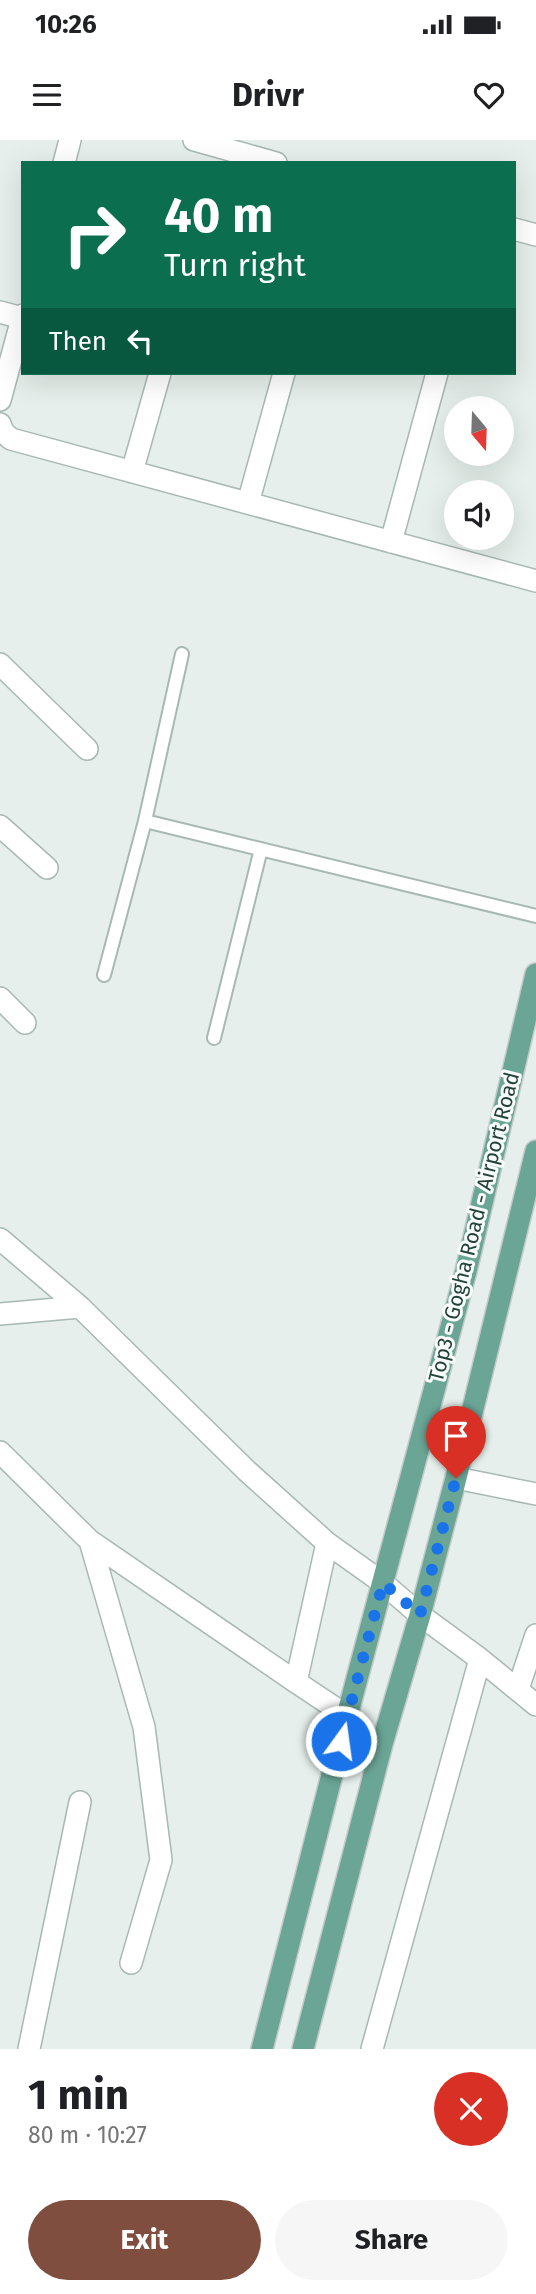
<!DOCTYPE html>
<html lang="en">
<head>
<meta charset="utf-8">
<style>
  body { margin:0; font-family:"Fira Sans",sans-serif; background:#f6f6f6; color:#202124; height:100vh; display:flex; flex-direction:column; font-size:26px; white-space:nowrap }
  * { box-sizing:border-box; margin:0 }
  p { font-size:23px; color:#757577 }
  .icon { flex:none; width:38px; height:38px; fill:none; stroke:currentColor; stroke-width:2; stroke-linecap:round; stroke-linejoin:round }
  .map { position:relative; height:1909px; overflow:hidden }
  .side { display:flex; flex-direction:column; background:#fff; flex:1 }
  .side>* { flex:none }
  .top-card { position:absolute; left:21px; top:21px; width:495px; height:214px; border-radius:0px; box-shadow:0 7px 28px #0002; background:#0b6e4f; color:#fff; overflow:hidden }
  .needle { width:46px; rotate:161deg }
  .fabs { position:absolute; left:444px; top:256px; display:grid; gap:14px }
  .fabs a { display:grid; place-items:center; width:70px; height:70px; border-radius:50%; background:#fff; box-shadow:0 7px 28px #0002; font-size:35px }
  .pin { position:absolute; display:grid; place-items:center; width:60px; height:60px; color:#fff; margin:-72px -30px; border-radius:50% 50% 50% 0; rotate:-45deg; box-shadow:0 0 7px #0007 }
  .pin .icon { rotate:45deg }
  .me { position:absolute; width:77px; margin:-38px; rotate:14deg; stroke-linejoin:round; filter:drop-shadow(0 0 5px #0008) }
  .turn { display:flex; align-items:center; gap:24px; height:147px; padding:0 28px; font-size:32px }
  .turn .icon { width:91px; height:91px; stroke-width:2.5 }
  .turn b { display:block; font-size:49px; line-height:60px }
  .then { display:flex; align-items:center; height:66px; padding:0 28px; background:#0003; gap:14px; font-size:26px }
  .round { display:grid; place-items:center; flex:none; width:74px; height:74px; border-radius:37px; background:#f6f6f6 }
  .head { display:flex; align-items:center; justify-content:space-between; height:119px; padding:0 28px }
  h1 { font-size:42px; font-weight:700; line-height:52px }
  .cta { display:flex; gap:14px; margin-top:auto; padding:14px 28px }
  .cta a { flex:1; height:80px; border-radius:42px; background:#7f4e3f; color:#fff; font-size:28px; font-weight:700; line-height:80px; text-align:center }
  .cta a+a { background:#f6f6f6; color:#202124 }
  .status { display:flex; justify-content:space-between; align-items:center; height:49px; padding:0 35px; background:#fff; direction:ltr }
  .status svg { height:19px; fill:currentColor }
  header { display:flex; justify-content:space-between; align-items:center; height:91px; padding:0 28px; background:#fff; font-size:32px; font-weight:700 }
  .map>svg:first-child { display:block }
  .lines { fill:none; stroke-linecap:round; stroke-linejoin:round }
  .service-casing { stroke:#a8b8b2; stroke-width:16 }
  .minor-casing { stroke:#a8b8b2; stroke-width:24 }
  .primary-casing { stroke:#c2cac8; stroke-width:24 }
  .service { stroke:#fff; stroke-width:12 }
  .minor { stroke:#fff; stroke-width:21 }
  .primary { stroke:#6aa596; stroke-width:21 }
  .route { stroke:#1a73e8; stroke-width:12; stroke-dasharray:0 21.6 }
  .labels { text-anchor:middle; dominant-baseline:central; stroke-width:6; stroke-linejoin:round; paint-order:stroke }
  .street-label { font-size:21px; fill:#24423a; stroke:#f7fbf9 }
</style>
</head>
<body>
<div class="status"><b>10:26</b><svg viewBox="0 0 49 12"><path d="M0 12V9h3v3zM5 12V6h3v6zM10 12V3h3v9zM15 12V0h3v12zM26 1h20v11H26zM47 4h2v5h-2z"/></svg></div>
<header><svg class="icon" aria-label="menu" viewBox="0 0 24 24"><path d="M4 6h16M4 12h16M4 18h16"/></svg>Drivr<svg class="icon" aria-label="heart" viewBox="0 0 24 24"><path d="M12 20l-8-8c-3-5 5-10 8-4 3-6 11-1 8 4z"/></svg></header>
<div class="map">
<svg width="536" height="1909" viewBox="0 0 536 1909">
  <rect width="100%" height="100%" fill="#e6efeb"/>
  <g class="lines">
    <g class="service-casing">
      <path id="service" d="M145,681L536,776
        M104,835L145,681L182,514
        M214,898L261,709"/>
    </g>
    <g class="minor-casing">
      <path id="minor" d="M194,0L276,23
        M64,23L70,0
        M514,89L536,95
        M0,172L22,178
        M0,260L23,175
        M0,284L3,292L11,299L536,441
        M132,332L160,233
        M248,363L284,233
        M391,402L437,233
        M0,524L87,609
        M0,686L47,728
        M0,858L25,883
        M0,1099L80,1167L247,1331L327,1403L383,1443L420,1475L480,1519L536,1565
        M0,1174L80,1167
        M0,1312L90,1401L144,1587L161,1720L131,1823
        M456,1338L536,1354
        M90,1401L296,1542
        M327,1403L296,1542L347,1576
        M518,1549L536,1495
        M29,1909L80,1662
        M372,1909L480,1519"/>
    </g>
    <g class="primary-casing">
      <path id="primary" d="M262,1909L347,1576L466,1131L536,834
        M303,1909L382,1604L420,1475L456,1338L536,1011"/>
    </g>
    <use href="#service" class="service"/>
    <use href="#minor" class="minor"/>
    <use href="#primary" class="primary"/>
  </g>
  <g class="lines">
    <path class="route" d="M341,1601L383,1443L420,1475L456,1338"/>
  </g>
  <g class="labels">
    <g class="street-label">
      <text transform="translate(474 1087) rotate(-76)">Top3 - Gogha Road - Airport Road</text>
    </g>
  </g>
</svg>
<div class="fabs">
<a><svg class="needle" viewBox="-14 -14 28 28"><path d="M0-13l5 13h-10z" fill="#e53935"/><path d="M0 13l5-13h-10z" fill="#757577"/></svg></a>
<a><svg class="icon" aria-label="sound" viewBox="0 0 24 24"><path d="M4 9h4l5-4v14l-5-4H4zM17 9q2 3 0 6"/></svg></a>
</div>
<div class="pin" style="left:456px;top:1338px;background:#d93025"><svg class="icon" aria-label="arrive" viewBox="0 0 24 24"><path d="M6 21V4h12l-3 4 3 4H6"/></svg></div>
<svg class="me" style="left:341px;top:1601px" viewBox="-20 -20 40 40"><circle r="17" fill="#1a73e8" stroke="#fff" stroke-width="3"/><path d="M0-11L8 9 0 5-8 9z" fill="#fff"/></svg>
<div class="top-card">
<div class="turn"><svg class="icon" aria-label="right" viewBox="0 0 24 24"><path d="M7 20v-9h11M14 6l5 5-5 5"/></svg><div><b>40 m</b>Turn right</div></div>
<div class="then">Then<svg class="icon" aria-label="left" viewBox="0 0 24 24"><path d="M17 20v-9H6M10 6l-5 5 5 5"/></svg></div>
</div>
</div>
<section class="side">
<div class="head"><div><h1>1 min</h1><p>80 m · 10:27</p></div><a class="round" style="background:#d93025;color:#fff"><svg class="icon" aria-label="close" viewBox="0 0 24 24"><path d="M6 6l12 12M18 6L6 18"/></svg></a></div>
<div class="cta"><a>Exit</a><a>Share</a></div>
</section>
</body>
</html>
